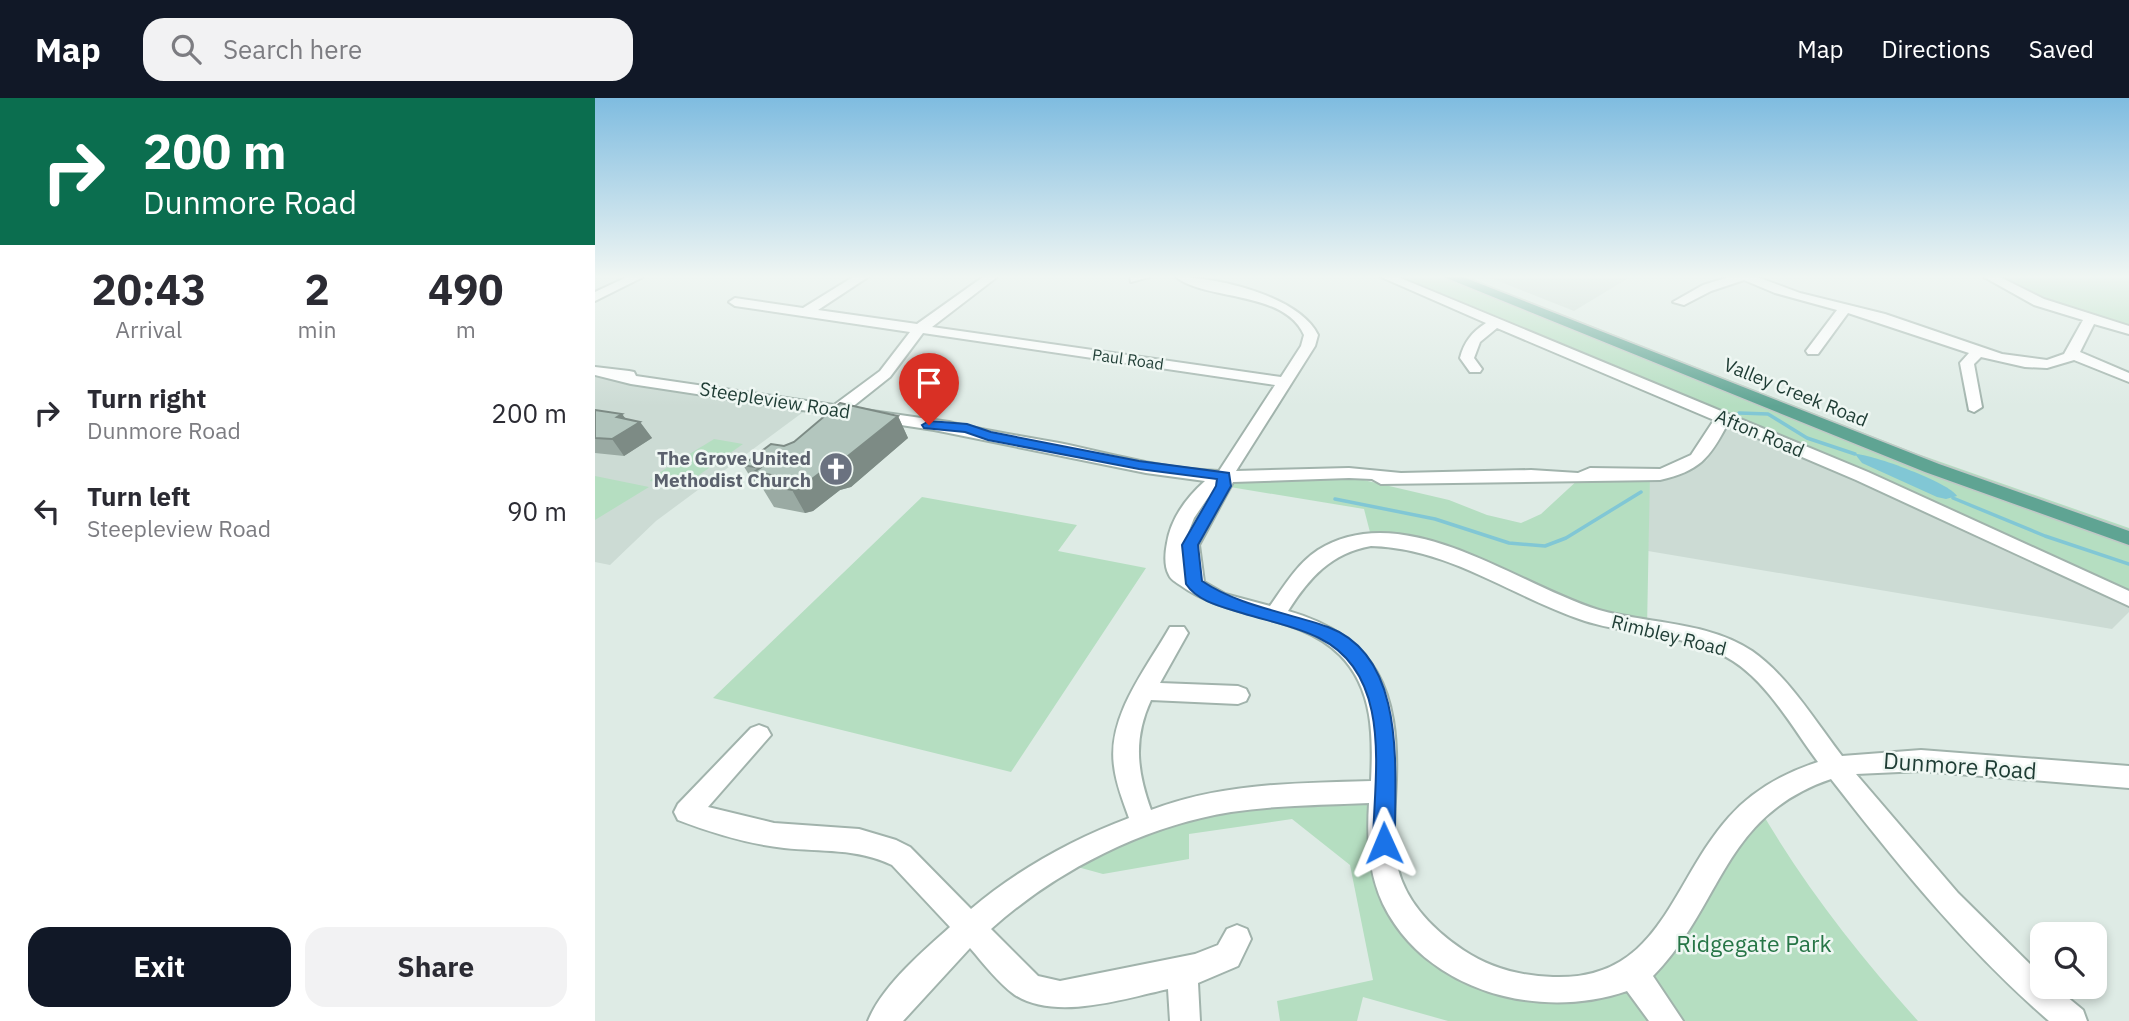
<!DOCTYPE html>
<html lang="en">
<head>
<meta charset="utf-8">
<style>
  body { margin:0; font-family:"IBM Plex Sans",sans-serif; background:#f2f2f3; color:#2b2b33; height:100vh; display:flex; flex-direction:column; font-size:26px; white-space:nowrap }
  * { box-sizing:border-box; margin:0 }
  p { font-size:23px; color:#7c7c81 }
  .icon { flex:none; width:38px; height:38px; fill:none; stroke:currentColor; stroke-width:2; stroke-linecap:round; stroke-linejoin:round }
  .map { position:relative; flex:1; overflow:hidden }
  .panel { display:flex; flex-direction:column; background:#fff; width:595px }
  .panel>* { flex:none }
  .guide { background:#0b6e4f; color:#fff; overflow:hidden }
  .tools { position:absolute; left:1435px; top:824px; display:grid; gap:14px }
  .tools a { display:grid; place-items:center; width:77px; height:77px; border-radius:14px; background:#fff; box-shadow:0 4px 10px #0003; font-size:35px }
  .pin { position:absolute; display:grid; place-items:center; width:60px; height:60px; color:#fff; margin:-72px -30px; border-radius:50% 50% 50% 0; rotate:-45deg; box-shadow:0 0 7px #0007 }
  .pin .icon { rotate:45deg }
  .me { position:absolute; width:77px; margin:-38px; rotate:359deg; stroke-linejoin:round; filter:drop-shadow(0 0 5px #0008) }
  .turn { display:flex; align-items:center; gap:24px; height:147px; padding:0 28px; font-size:32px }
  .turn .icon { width:91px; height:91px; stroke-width:2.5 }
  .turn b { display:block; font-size:49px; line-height:60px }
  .eta { display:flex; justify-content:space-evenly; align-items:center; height:119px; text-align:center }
  .eta b { font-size:42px; font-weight:700; line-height:49px }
  .primary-button { display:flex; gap:14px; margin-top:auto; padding:14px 28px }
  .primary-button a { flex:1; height:80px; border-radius:21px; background:#111827; color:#fff; font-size:28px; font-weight:700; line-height:80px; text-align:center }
  .primary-button a+a { background:#f2f2f3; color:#2b2b33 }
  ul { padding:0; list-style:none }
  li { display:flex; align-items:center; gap:21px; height:98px; padding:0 28px }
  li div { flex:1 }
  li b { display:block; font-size:26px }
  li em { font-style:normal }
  header { display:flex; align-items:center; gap:42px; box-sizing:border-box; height:98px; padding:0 35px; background:#111827; color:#fff }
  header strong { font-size:33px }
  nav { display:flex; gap:38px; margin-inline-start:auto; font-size:24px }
  .search { width:490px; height:63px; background:#f2f2f3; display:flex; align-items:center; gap:18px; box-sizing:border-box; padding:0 24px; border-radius:21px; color:#7c7c81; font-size:26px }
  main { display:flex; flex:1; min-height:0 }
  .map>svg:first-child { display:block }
  .built { fill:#ccdbd4 }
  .green { fill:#b5dec1 }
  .water { fill:#81c7d5 }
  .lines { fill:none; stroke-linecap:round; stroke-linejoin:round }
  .stream { stroke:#81c7d5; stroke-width:3.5 }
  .minor-casing { stroke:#a1b3ac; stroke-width:4 }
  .major-casing { stroke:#c0c8c6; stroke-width:3 }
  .minor { fill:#fff; fill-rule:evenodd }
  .major { fill:#5fa493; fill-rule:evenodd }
  .wall { fill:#9aaaa3 }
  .shaded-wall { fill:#7d8b85 }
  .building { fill:#b3c6be; stroke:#7d8b85; stroke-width:2 }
  .route { fill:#1a73e8; stroke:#114b97; stroke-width:2 }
  .labels { text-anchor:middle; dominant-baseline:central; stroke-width:5; stroke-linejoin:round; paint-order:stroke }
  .far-street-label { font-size:16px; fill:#1e3c34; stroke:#eff7f3 }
  .street-label { font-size:19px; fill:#1e3c34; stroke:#eff7f3 }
  .worship-label { font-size:19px; font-weight:bold; fill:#5b616d; stroke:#eff7f3; text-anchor:end }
  .near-street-label { font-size:23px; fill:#1e3c34; stroke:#eff7f3 }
  .near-park-label { font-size:23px; fill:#267546; stroke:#eff7f3 }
</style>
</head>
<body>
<header>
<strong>Map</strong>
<div class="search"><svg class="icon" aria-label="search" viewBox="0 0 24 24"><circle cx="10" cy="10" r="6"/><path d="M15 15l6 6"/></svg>Search here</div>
<nav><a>Map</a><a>Directions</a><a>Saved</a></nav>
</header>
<main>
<section class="panel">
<div class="guide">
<div class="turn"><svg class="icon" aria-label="right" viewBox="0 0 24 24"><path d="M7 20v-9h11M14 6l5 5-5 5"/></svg><div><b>200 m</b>Dunmore Road</div></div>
</div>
<div class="eta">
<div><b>20:43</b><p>Arrival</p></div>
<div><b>2</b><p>min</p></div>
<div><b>490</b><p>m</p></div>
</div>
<ul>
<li><svg class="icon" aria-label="right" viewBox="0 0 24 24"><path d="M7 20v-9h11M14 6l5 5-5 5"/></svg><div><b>Turn right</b><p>Dunmore Road</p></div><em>200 m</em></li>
<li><svg class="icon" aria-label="left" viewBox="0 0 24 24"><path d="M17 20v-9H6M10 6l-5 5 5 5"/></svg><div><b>Turn left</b><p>Steepleview Road</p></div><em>90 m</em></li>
</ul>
<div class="primary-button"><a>Exit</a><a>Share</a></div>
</section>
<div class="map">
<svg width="1534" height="923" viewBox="0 0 1534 923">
  <rect width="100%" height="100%" fill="#deebe5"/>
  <path class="built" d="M893,179H1035L979,213Z
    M0,273L215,309L61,423L15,467L0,464Z
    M1137,330L1236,370L1534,506V514L1517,531L1053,453L1054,382L1079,378L1101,370L1112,362L1131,331Z"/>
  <path class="green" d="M802,179H846L1355,383L1534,447V493L1278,378Z
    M864,179H873L1323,356L1534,430V435L1430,400Z
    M1400,179H1534V229L1458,206Z
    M119,341L148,346L87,389L55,383C60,375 107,349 119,341Z
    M1055,376L1052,530L836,451L777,442L769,411L629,388V378L747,377L854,402L892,417L926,425L946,416L985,380Z
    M0,378L54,389L0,422Z
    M327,399L482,427L463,453L551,470L416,674L118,600Z
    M788,694L790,769L854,865L1009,892L1163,708C1208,786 1263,856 1323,923H853L768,899L762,923H685L682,903L778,882L755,767L697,721L594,736V761L508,776L468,765L579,716Z"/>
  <path class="water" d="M1260,356C1277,356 1355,385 1362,398L1351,401L1342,399L1267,365Z"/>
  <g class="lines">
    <path class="stream" d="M1144,315L1173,316L1212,340L1260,356
      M1358,400L1450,438L1534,466
      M740,401L840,421L914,445L950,448L971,440L1046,394"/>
    <g class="minor-casing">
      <path id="minor" d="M32,179H48L0,203V194Z
        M258,179H273L223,212L322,226L388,179H402L337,229L686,279L706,248L709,237C689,192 611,203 581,179C622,179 704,198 723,237L720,248L641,373L754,370L806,375L936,372L983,375L995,370L1065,371L1096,357L1119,322L902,230L885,244L879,260L887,271L885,274H875L865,260C869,244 877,234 891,225L786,179H803L1273,374L1534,493V508L1261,382L1132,327C1114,361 1104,373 1065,382L786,386L777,381L754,380L638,384L604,447L609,484L630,496L675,508C689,488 702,466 723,452C809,398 922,487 1004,512C1053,526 1112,523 1157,553C1193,578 1220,623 1247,658L1326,652L1534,668V690L1326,673L1261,676L1363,795L1447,878V889H1460L1488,912L1492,923H1454C1371,851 1303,767 1236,681C1127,718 1128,807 1058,878L1088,923H1054L1032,893C945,923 831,894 788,806C773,774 772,740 774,705C728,707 682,707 636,714C549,728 462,772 396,831L443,878L465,883L600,856L623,847L632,831L642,827L652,831L656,841L643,868L603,885L605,923H575L573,891C528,901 461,923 420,897C403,885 389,866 375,850L308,923H273C287,888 327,854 355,829L297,767C262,750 226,754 189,750C153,746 117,735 83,722L79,714L83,706L156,630L164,627L172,630L176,637L113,709L179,725L264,731L301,742L315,749L376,811C422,772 478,741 534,720C528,703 521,686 519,668C512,618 551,571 575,529H589L593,535L565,585L643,588L651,591L654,597L651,603L643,606L556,602C538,641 542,673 556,712C627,685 702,685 776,683C778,640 779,591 745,557C703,515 633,522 585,487C581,484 576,482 574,477C569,468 570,455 572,445C576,420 592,399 610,383L551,375L339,332L36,286L0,277V269L34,273L39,274L41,278L239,307L285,273L315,234L140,208L134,204L140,200L208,210ZM328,235L680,287L624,373C570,372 517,356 464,345C428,338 389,333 354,324L256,310L295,279ZM614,398L593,435L599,420ZM776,448C855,450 917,499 990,523C1037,538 1095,535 1138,563C1174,586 1198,631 1223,664C1189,675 1158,692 1134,719C1075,785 1066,883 958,879C925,878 895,870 868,852C840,833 812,806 803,771C796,743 800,711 801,682C804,594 783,539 693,513C714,480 736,455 776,448Z
        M535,179H554L536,184Z
        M1134,179H1162L1205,195L1290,216L1407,256L1452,262L1469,256L1488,222L1439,207L1389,179H1405L1449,201L1534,228V236L1499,226L1485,254L1534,275V284L1479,262L1452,270L1430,269L1386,259L1379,266L1387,309L1379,314L1374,312L1365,265L1374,255L1253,215L1223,256H1213L1211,253L1242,212L1180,195L1149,182L1116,193L1089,207L1078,204L1108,187Z"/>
    </g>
    <g class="major-casing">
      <path id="major" d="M849,179H868L1344,366L1534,433V447L1330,374Z"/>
    </g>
    <use href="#minor" class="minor"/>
    <use href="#major" class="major"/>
  </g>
  <path class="wall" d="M0,312L27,316L31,321L45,324L57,340L29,358L0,355Z
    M303,318L313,340L256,389L245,392L218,413L210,415L179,409L168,391L162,390L148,367L189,348Z"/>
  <path class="shaded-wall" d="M27,316L36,329L45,324L57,340L29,358L17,341L22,319Z
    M303,318L313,340L256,389L245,392L218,413L210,415L197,392Z"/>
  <path class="building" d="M245,305L303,318L243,366L233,369L205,390L197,392L165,386L177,377L159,374L165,370L148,367L176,346L189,348L199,344Z
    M0,312L27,316L22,319L45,324L17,341L0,340Z"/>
  <linearGradient id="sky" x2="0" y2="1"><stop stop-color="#7fbce0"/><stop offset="0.58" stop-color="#f0f6f3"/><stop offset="1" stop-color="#f0f6f3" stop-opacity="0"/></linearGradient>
  <rect width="1534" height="308" fill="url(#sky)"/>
  <path class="route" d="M334,323L372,326L396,334L544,363L634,375L636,388L603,447L607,483C644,508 691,514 733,529C814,559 799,677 800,745L797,752L789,755L781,752L778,745C779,677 799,577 724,540C701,528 672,523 647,515C628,509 603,504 591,486L587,447L621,388L622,381L544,371L393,342L370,334L329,330L327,327Z"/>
  <defs>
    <g id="church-disc" transform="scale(1.75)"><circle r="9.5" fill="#6b7280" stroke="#eff7f3"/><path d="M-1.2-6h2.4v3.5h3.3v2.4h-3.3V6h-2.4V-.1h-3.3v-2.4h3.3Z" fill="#fff"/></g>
  </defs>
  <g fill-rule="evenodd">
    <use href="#church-disc" x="241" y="371"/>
  </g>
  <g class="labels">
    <g class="far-street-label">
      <text transform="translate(533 261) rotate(8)">Paul Road</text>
    </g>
    <g class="street-label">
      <text transform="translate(1201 294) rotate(22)">Valley Creek Road</text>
      <text transform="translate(180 302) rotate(9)">Steepleview Road</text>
      <text transform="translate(1165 335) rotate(23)">Afton Road</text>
      <text transform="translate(1074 537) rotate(14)">Rimbley Road</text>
    </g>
    <g class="worship-label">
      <text x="216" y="360">The Grove United<tspan x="216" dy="22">Methodist Church</tspan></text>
    </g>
    <g class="near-street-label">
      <text transform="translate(1365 667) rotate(4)">Dunmore Road</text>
    </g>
    <g class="near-park-label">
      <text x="1159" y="845">Ridgegate Park</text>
    </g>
  </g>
</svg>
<div class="tools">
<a><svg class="icon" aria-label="search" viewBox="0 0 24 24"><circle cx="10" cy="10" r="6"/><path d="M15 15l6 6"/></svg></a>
</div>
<div class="pin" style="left:334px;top:327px;background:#d93025"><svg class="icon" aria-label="arrive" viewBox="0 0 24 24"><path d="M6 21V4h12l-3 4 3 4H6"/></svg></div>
<svg class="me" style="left:789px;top:745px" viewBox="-20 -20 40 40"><path d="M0-17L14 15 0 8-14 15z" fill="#1a73e8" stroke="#fff" stroke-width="4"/></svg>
</div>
</main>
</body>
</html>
